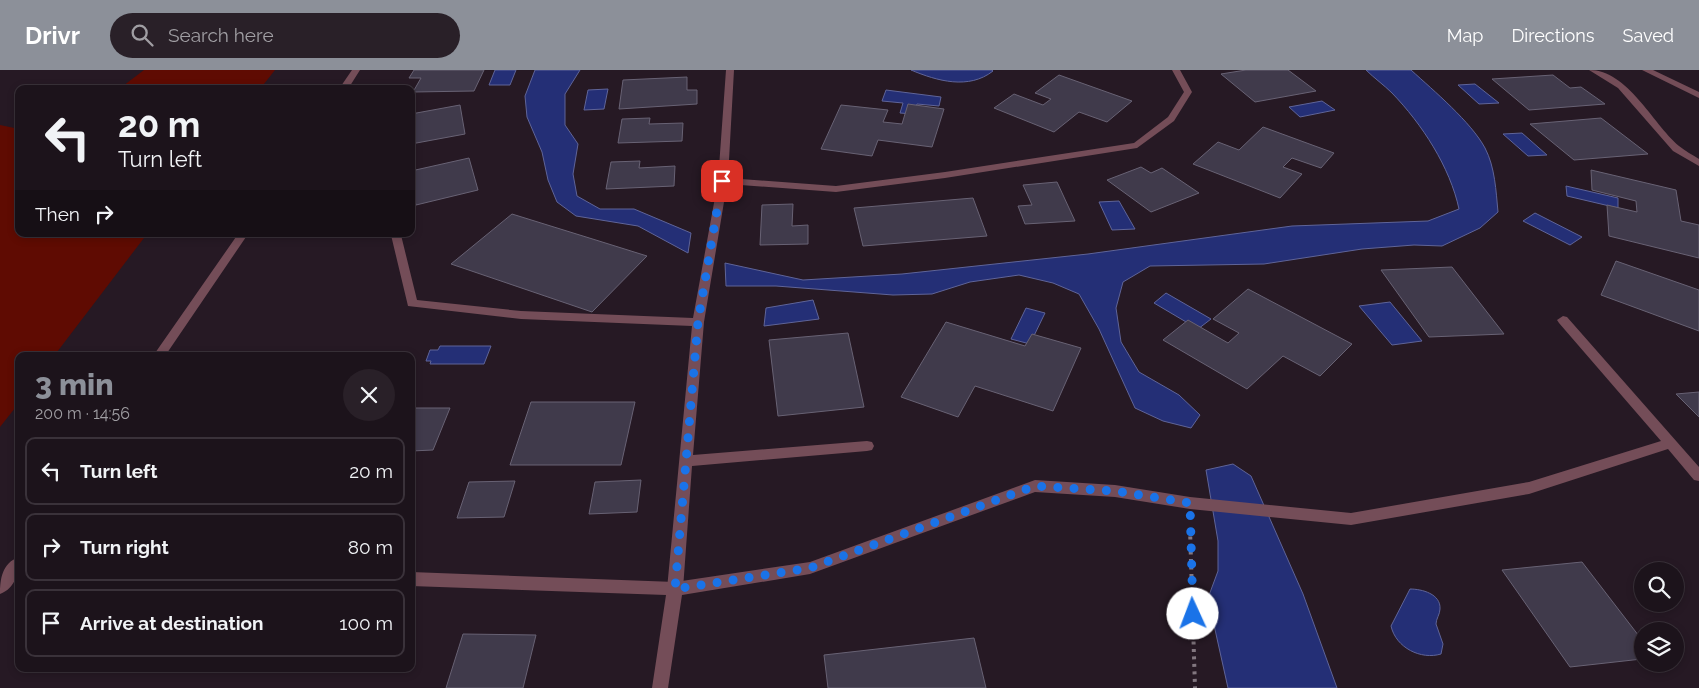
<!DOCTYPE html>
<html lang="en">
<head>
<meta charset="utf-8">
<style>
  body { margin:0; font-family:Raleway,sans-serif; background:#292028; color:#f1f3f6; height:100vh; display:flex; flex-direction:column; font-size:19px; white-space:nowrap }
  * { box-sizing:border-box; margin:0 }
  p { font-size:16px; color:#a09ea3 }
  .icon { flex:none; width:28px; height:28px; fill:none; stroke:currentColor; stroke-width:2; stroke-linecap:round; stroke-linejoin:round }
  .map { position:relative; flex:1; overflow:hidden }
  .panel { position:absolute; left:15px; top:282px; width:400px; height:320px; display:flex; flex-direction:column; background:#1c131b; border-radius:10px; box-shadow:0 2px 8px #0003,0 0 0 1px #3a323a }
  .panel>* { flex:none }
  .hud { position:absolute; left:15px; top:15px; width:400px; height:152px; border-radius:10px; box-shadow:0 2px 8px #0003,0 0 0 1px #3a323a; background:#1c131b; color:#f1f3f6; overflow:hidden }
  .fabs { position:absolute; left:1634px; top:492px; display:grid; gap:10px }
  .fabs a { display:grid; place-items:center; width:50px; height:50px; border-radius:50%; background:#1c131b; box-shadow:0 2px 8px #0003,0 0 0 1px #3a323a; font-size:25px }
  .pin { position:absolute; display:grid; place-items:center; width:42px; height:42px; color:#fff; margin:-21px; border-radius:10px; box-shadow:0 2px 8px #0006 }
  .me { position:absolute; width:55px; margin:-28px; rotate:358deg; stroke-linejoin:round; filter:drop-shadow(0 0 4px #0008) }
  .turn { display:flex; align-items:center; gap:18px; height:105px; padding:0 20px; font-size:22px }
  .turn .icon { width:65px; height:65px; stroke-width:2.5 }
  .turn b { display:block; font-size:35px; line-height:42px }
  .then { display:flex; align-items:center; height:48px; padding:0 20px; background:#0003; gap:10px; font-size:19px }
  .round { display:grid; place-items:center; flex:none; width:52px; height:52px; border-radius:26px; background:#292028 }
  .summary { display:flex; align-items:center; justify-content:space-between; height:85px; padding:0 20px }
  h1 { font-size:30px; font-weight:800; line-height:38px; color:#8c9099 }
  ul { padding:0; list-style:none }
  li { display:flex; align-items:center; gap:15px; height:68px; margin:0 10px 8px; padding:0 10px; border:2px solid #3a323a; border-radius:10px }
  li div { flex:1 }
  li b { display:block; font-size:19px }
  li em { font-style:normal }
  header { display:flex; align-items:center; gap:30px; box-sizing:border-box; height:70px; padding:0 25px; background:#8c9099; color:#fff }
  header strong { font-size:24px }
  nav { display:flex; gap:28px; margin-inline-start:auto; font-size:18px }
  .search { width:350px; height:45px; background:#292028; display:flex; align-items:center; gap:12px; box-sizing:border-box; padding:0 18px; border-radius:28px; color:#a09ea3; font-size:19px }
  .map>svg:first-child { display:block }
  .green { fill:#5f0b02 }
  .water { fill:#242f76; stroke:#5f6498 }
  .building { fill:#403a4b; stroke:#686274 }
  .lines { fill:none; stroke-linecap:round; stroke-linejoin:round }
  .path { stroke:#827780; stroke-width:4; stroke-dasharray:3 4.5; stroke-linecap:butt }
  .service { fill:#744d58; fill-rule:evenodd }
  .minor { fill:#744d58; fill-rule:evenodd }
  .tertiary { fill:#744d58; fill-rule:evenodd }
  .route { stroke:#1a73e8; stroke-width:9; stroke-dasharray:0 16.2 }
</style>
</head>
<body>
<header>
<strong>Drivr</strong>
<div class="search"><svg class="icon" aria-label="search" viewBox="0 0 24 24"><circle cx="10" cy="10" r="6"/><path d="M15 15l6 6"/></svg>Search here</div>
<nav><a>Map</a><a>Directions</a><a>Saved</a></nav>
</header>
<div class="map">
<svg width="1699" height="618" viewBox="0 0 1699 618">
  <rect width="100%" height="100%" fill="#261924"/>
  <path class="green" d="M144,0H275L260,19H119Z
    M0,55L19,59V164H147L54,286H19V333L0,357Z"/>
  <path class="water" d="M495,0H516L510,15H489Z
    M535,0H580L565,24V55L578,74L573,104L577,126L600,139H634L691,163L688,183L638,156L576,146L557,132L548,110L542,82L527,47L525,26Z
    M911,0H992L993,1C969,20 937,11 911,0Z
    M1366,0H1411C1434,21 1471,52 1485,78C1495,97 1496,121 1498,142L1480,158L1442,176L1414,175L1362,179L1264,194L1150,196L1123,212L1116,238L1121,272L1139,302L1179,325L1200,345L1191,358L1163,351L1135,338L1099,259L1079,224L1053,213L1019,205L970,212L932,224L893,225L776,216H726L725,193L803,210L902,204L1088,184L1292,156L1428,151L1459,139C1450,97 1422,54 1392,23C1384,15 1374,8 1366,0Z
    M1475,14L1499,33L1479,34L1458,15Z
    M608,19L604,39L584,40L588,20Z
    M886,20L941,27L939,36L917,34L913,44L900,43L903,33L882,31Z
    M1322,31L1335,40L1300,47L1289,37Z
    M1522,63L1547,85L1528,86L1503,64Z
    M1566,116L1618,128V138L1567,126Z
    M1119,131L1135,159L1112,160L1099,132Z
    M1535,143L1582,167L1570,175L1523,151Z
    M1166,223L1211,249L1198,259L1154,233Z
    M813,230L819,249L764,256L766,238Z
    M1390,232L1422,271L1392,275L1359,236Z
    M1026,238L1045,243L1030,274L1011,269Z
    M440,276H491L484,294H430L431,291H426L430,280H438Z
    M1233,394L1251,406L1303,524L1337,618H1228L1208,528L1218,501V471L1206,400Z
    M1410,519C1422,519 1441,524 1440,539C1440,544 1436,549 1436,554L1443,574L1441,584C1421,590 1396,578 1391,556Z"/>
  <path class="building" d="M414,0H484L474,21L413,22L421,8H409Z
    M1246,0H1288L1316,21L1255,32L1221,4Z
    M1059,5L1132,31L1107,52L1079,42L1054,62L994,38L1014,24L1043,35L1051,29L1035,23Z
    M1553,5L1570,18L1581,17L1605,34L1529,40L1492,9Z
    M687,7V20H697V34L619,39L623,10Z
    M908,34L944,39L932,77L878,70L872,86L821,79L841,35L888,40L883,52L902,54Z
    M460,35L465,64L411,74V44Z
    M650,48L649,54L683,53L682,71L618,73L622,49Z
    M1601,48L1648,84L1574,90L1530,54Z
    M1263,57L1334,83L1321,98L1292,88L1283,97L1302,104L1280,128L1193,94L1218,72L1239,80Z
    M469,88L478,120L416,135L411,115V101Z
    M640,91L639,98L675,96L674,116L606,119L611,92Z
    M1141,97L1151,103L1162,98L1199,123L1151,142L1107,110Z
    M1591,100L1676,120L1681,151L1699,155V188L1609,166L1607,135L1637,142L1636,131L1592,120Z
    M1057,112L1075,151L1025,154L1018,136L1032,135L1023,115Z
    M973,128L987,166L863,176L854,138Z
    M793,134L792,156L808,155V174L760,175L762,135Z
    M512,144L599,171L647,186L592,242L451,194Z
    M1616,191L1699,220V261L1601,225Z
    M1452,197L1504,264L1429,267L1381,200Z
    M1248,219L1352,274L1320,306L1283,286L1247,319L1163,270L1188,250L1228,273L1239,263L1213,249Z
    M946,252L1025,276L1032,264L1081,278L1053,341L975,316L958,347L901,327Z
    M848,263L864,337L778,346L769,270Z
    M1699,322V347L1676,324Z
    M531,332H635L621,395H510Z
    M411,338H450L433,380L411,381Z
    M641,410L637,442L589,444L595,412Z
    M515,411L504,447L457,448L469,412Z
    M1582,492L1642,570V589L1570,597L1502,500Z
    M463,564L536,565L523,618H446Z
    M974,568L986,618H828L824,585Z"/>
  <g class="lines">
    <path class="path" d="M1190,459L1195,618"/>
    <path class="service" d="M726,0H734L728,108L836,116L945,102L1134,73L1168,47L1184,22L1172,0H1180L1192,22L1174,51L1137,78L945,108L836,122L727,114L704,252L693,385L867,371L872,372L874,376L872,380L867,381L692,396L683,519L680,524L675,526L670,524L667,519L692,256L521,249L408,236L391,165H401L417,230L521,241L693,248L718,111Z
      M1589,0C1628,0 1652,53 1679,76C1685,81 1693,85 1699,89V96L1673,81L1618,18Z"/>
    <path class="minor" d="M1642,0H1653L1699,22V28Z
      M1563,246L1567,247L1699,397V411L1694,410L1668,379L1529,424L1351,455L1190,439L1115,427L1035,422L810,504L682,525L668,618H652L666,525L411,516V502L675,512L810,492L1035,410L1115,415L1190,427L1351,443L1529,412L1661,371L1559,253L1557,250Z"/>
    <path class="tertiary" d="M352,0H360L348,19H339Z
      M238,164H248L165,286H153Z
      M19,487C19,502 16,518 0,524C0,509 2,493 19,487Z"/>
  </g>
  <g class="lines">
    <path class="route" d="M722,111L698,252L675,519L810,498L1035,416L1115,421L1190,433L1193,544"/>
  </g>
</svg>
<div class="fabs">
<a><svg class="icon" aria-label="search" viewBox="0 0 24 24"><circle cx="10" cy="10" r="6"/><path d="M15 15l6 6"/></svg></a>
<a><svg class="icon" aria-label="layers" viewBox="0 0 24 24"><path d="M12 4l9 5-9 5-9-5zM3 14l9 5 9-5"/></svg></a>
</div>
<div class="pin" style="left:722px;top:111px;background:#d93025"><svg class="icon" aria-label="arrive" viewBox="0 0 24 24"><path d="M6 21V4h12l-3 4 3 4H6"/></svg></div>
<svg class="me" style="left:1193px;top:544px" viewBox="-20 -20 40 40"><circle r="19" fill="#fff"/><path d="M0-13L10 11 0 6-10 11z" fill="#1a73e8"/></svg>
<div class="hud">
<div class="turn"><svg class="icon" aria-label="left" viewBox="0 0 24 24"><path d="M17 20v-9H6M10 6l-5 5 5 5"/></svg><div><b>20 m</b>Turn left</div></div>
<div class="then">Then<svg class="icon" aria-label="right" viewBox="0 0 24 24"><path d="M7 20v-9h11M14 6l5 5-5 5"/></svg></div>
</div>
<section class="panel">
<div class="summary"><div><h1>3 min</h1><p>200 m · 14:56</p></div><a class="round"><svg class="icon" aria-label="close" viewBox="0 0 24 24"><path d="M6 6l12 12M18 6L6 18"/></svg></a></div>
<ul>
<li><svg class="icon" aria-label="left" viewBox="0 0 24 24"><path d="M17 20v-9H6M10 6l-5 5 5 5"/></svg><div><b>Turn left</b></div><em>20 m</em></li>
<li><svg class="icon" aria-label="right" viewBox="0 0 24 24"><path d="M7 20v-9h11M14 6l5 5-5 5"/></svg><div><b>Turn right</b></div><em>80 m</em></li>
<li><svg class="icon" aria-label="arrive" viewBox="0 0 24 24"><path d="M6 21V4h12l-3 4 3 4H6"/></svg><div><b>Arrive at destination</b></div><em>100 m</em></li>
</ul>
</section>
</div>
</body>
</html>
